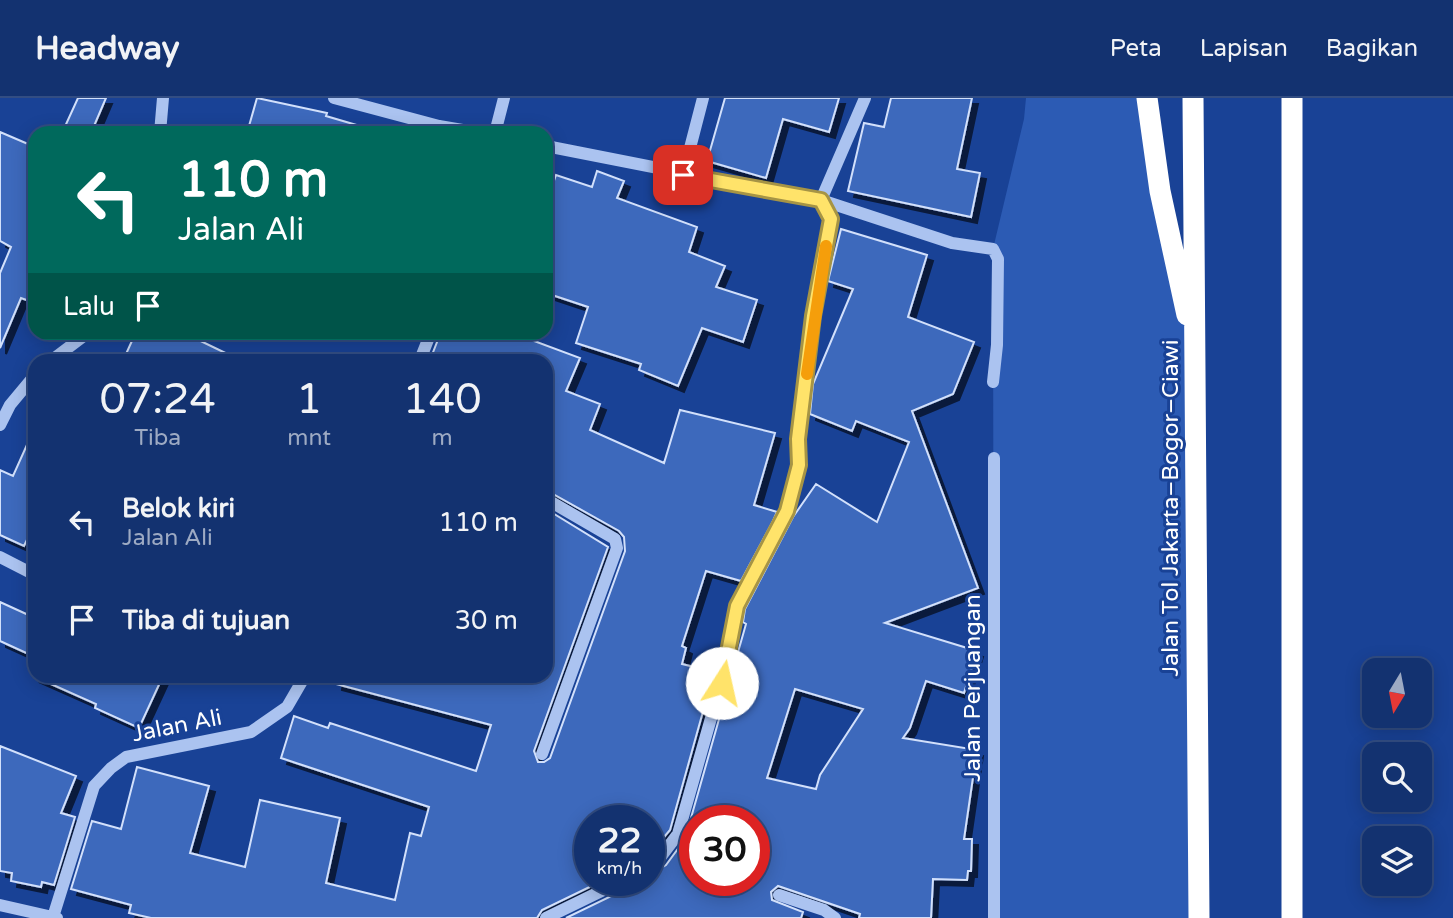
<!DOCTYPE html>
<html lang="id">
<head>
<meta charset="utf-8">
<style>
  body { margin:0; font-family:"Varela Round",sans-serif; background:#1c3a75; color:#f1f3f6; height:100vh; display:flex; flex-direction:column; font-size:26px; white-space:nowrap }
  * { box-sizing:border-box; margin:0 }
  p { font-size:23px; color:#9daac3 }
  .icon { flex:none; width:38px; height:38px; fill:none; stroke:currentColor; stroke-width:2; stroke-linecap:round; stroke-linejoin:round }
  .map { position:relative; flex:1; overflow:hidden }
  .sheet { position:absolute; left:28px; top:256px; width:525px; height:329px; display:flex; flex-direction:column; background:#133270; border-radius:21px; box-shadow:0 4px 18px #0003,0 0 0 2px #324d83 }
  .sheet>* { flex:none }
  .hud { position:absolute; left:28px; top:28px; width:525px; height:214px; border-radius:21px; box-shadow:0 4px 18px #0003,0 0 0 2px #324d83; background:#00695c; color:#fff; overflow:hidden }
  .needle { width:46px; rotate:190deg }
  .tools { position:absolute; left:1362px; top:560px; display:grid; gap:14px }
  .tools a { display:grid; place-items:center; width:70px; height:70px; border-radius:14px; background:#133270; box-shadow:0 4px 18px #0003,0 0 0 2px #324d83; font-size:35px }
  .speed { position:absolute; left:574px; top:707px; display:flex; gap:14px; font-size:35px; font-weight:700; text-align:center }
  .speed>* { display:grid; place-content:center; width:91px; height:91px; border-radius:50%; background:#133270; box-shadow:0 4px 18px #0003,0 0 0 2px #324d83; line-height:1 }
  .speed small { font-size:18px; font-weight:400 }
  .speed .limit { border:10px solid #d22; background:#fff; color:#111 }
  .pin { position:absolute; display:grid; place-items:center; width:60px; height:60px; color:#fff; margin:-30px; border-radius:14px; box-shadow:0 4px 10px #0006 }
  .me { position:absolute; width:77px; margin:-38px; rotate:10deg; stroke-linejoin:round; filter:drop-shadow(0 0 5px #0008) }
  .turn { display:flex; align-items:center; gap:24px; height:147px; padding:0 35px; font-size:32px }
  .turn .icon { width:91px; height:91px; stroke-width:2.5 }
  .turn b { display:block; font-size:49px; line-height:60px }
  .then { display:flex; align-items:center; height:66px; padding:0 35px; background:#0003; gap:14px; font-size:26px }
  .eta { display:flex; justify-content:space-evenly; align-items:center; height:119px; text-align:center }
  .eta b { font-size:42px; font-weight:600; line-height:49px }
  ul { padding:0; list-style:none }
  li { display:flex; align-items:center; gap:21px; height:98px; padding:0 35px }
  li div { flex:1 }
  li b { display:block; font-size:26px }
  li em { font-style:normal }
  header { display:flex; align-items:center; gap:42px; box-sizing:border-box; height:98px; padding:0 35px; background:#133270; border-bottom:2px solid #324d83 }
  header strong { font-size:33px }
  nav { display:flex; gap:38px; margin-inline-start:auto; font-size:24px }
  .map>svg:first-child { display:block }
  .green { fill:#2c5bb4 }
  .building { fill:#3d69bc; stroke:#d2e0fb; stroke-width:2; fill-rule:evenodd; filter:url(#shadow) }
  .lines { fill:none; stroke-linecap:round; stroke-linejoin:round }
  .minor { stroke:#abc3f0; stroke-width:12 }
  .highway { stroke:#fff; stroke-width:21 }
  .route-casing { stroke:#a69445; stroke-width:18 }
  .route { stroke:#ffe36a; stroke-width:12 }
  .slow { stroke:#f59e0b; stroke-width:12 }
  .labels { text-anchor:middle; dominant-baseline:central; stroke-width:6; stroke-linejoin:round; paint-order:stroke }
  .street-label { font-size:23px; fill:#fff; stroke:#194296 }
</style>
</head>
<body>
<header>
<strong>Headway</strong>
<nav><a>Peta</a><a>Lapisan</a><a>Bagikan</a></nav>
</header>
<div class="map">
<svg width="1453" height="820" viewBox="0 0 1453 820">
  <defs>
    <filter id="shadow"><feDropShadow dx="6" dy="6" stdDeviation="0" flood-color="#0009"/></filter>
  </defs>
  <rect width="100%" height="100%" fill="#194296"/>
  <path class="green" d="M1026,0H1147L1197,263L1199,820H994L993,151L1024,21Z"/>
  <path class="building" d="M78,0H106L91,35H62Z
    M257,0L327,15L326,18L360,28L359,35H247Z
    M725,0H839L829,34L783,21L766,80L707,63Z
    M891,0H972L957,71L980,75L971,119L848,93L864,25L884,29Z
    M0,34L35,49V205L21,200L0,250V175L11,149L0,143Z
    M597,73L624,83L617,100L697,129L689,154L725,168L716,189L757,202L743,244L702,230L678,288L639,272L641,266L576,245L588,209L546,195V106L556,77L592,89Z
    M841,131L927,157L908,219L974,244L953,296L912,313L978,490L885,525L977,553L964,595L926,583L910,630L903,640L977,652L964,741H972L971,773H968L967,782L933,781L931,820H859L860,816L778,788L771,794L772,802L803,814L801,820H566L628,790L633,782H649V777L666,767L685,741L746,526L743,524L745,511L793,419L816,386L877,424L909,344L856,323L852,333L810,316L813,286L853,191L828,183ZM795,591L863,611L820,677L816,691L767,680ZM695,723H754V782H695Z
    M136,234H182L240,262H140L126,256Z
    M441,234H510L580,260L566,293L600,306L590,332L664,365L680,312L775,335L754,407L777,414L773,423L741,483L706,473L682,548L686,550L682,566L714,574L670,732L649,757V723H590V782H604L542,812L537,820H151L129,815L131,807L71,791L92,723L121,731L137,669L209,688L190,755L245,769L260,702L340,720L326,785L395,802L410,735L421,738L429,709L281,660L294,618L328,630L330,625L476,673L491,627L336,586L337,578H546V411L608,449L534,653L538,664H544L550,660L625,453L624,439L619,433L546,392V262H430Z
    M35,329V425L24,448L0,437V372L13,378Z
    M0,504L35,520V559L0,543Z
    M33,578H163L139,630L95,610L96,606Z
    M0,648L76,678L61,715L75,719L54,787L42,784L41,789L11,783L12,775L0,773Z"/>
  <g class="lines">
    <path class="minor" d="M334,0L439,28L480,35
      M160,35L163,0
      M495,35L504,0
      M546,48L821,102L952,145L993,151L998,161L997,247L993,284
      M683,77L703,0
      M821,102L865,0
      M52,262L89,234
      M420,262L431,234
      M0,327L10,307L35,277
      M0,459L35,477
      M542,656L617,450L615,441L546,401
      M649,768L659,761L678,736L721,585L737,508L781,427L793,395L799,367L798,341L813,218L831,121L821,102
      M779,797L824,812L835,820
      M0,807L57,820
      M53,819L94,688L111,670L126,659L251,634L287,609L305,578
      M546,820L624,782
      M994,820V360"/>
    <path class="highway" d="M1147,0L1160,93L1187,217
      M1193,0L1199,820
      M1292,820V0"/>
  </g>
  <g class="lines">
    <g class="route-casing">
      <path id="route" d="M683,77L821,102L831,121L813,218L798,341L799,367L787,413L737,508L722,585"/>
    </g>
    <use href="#route" class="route"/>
    <path class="slow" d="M807,276L826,148"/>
  </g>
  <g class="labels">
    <g class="street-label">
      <text transform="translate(1171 410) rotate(-90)">Jalan Tol Jakarta–Bogor–Ciawi</text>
      <text transform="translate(973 590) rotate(-90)">Jalan Perjuangan</text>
      <text transform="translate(177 628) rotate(-11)">Jalan Ali</text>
    </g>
  </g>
</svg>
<div class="tools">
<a><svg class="needle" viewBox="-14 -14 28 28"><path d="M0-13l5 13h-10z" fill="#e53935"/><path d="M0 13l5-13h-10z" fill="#9daac3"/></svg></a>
<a><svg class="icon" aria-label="search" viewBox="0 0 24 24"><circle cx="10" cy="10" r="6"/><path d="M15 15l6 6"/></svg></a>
<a><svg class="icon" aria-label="layers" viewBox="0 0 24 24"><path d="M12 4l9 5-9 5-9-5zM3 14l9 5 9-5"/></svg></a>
</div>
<div class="speed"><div>22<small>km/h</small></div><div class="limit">30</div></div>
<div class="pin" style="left:683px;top:77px;background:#d93025"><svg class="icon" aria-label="arrive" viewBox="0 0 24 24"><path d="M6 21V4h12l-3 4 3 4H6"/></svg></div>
<svg class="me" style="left:722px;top:585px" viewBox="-20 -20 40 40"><circle r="19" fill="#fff"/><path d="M0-13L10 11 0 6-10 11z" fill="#ffe36a"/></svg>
<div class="hud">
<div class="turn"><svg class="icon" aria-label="left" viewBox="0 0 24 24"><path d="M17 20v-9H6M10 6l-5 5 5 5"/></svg><div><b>110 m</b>Jalan Ali</div></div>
<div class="then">Lalu<svg class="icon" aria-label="arrive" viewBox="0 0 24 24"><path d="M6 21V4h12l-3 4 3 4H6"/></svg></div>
</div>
<section class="sheet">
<div class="eta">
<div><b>07:24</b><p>Tiba</p></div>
<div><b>1</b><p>mnt</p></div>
<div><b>140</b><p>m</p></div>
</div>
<ul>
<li><svg class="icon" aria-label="left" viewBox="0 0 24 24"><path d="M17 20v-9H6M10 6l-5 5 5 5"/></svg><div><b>Belok kiri</b><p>Jalan Ali</p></div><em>110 m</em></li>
<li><svg class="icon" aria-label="arrive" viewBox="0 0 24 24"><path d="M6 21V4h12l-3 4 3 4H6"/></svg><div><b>Tiba di tujuan</b></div><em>30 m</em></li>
</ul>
</section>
</div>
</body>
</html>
